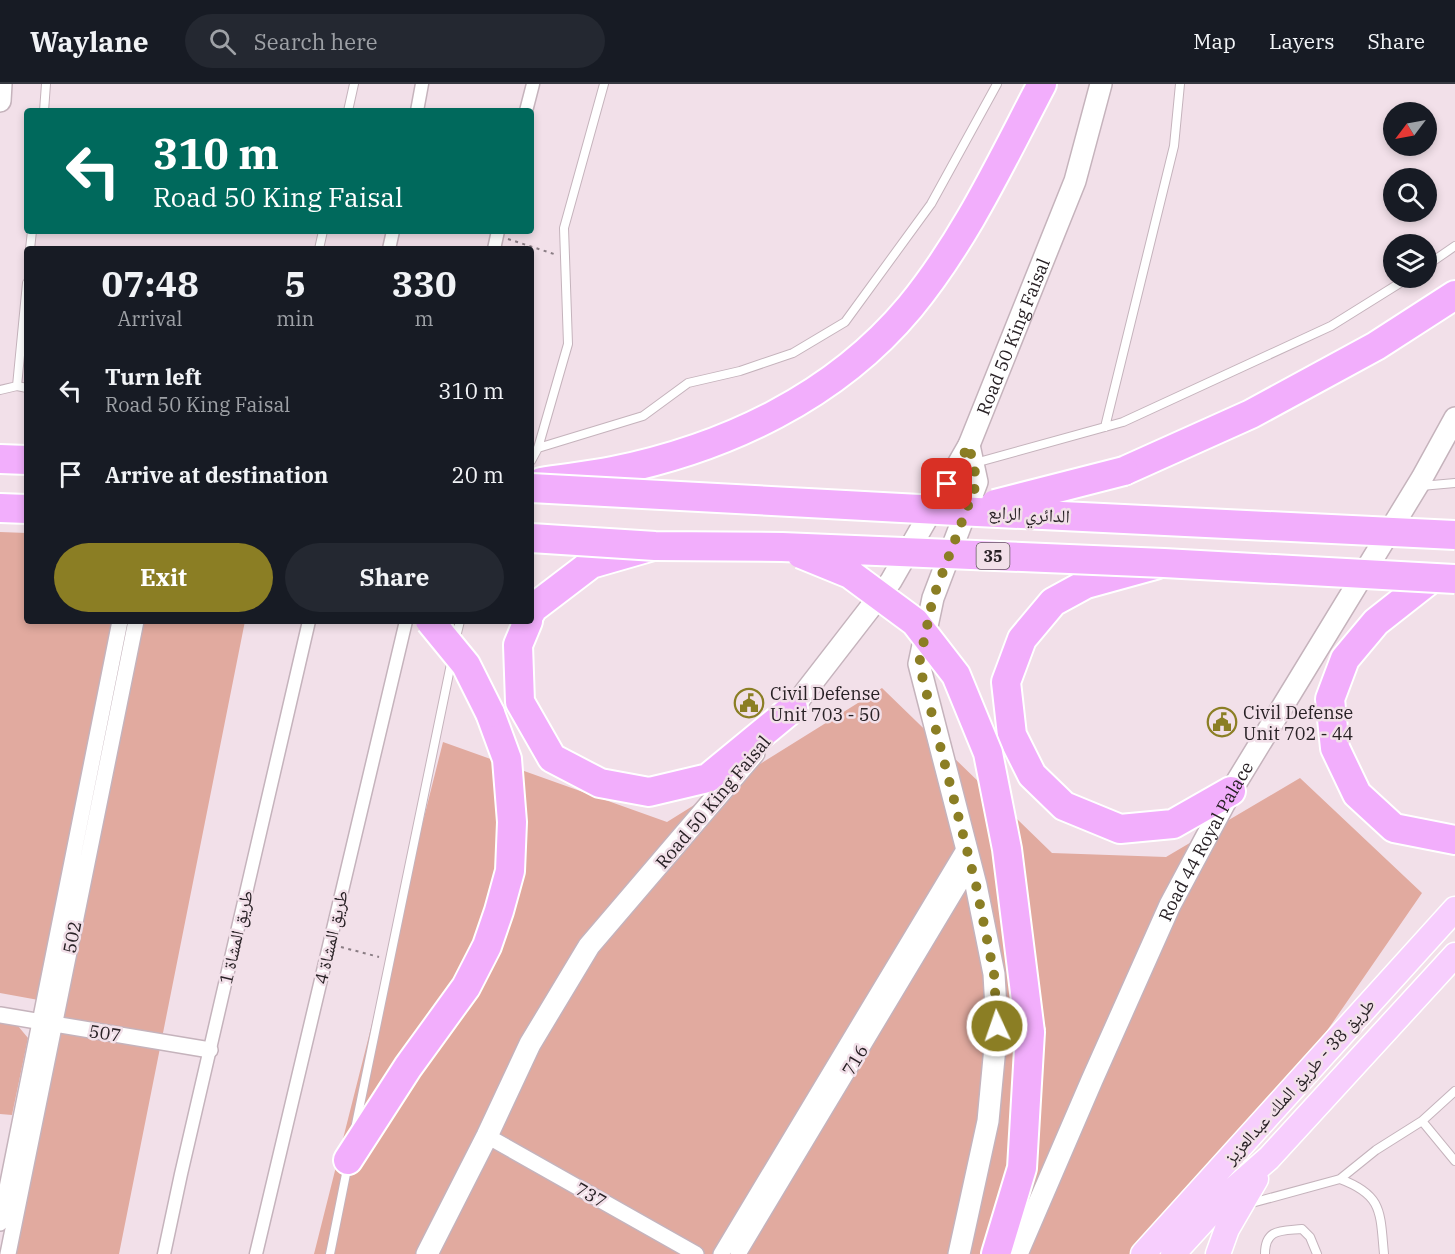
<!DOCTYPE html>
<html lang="en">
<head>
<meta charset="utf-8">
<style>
  body { margin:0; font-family:"IBM Plex Serif","Noto Naskh Arabic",serif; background:#242831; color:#f1f3f6; height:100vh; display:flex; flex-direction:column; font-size:22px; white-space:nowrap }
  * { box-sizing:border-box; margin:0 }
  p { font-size:20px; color:#9ea1a6 }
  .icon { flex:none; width:33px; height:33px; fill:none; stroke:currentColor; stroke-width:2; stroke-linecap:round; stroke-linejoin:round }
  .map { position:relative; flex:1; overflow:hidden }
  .drawer { position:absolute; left:24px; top:162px; width:510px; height:378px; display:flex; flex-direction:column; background:#171b24; border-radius:6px; box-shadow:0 3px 9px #0003 }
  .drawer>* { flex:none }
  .guide { position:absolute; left:24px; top:24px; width:510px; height:126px; border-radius:6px; box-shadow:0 3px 9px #0003; background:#00695c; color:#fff; overflow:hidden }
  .needle { width:39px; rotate:238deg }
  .fabs { position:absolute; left:1383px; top:18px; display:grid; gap:12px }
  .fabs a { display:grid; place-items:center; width:54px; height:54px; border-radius:50%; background:#171b24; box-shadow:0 3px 9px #0003; font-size:30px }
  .pin { position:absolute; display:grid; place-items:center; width:51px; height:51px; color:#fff; margin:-26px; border-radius:12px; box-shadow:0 3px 9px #0006 }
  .me { position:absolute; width:66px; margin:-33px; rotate:357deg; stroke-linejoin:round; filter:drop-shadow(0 0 4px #0008) }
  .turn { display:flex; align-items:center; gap:21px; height:126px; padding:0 30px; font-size:27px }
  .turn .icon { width:78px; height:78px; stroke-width:2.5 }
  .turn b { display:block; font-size:42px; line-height:51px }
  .eta { display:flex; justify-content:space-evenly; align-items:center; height:102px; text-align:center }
  .eta b { font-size:36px; font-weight:700; line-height:42px }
  .action { display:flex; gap:12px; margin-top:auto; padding:12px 30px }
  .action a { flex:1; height:69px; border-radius:36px; background:#8b7e24; color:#fff; font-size:24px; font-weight:700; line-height:69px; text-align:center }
  .action a+a { background:#242831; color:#f1f3f6 }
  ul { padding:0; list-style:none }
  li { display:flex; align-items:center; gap:18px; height:84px; padding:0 30px }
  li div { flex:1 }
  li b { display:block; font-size:22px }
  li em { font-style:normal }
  header { display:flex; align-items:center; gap:36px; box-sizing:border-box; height:84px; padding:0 30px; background:#171b24; border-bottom:2px solid #363941 }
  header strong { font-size:28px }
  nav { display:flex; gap:33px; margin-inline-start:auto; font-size:21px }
  .search { width:420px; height:54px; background:#242831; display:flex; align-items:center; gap:15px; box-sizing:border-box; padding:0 21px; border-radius:33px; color:#9ea1a6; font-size:22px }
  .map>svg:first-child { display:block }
  .green { fill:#e1aa9f }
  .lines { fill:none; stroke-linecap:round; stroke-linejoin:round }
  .service-casing { stroke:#c5b3bc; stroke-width:10 }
  .pedestrian-casing { stroke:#c5b3bc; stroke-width:15 }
  .minor-casing { stroke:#c5b3bc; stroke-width:18 }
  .secondary-casing { stroke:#c5b3bc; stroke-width:24 }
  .primary-casing { stroke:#fff; stroke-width:27 }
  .motorway-casing { stroke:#fff; stroke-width:32 }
  .path { stroke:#8a7d84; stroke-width:2; stroke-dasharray:3 4.5; stroke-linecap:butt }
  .service { stroke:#fff; stroke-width:8 }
  .pedestrian { stroke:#fff; stroke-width:12 }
  .minor { stroke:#fff; stroke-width:15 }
  .secondary { stroke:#fff; stroke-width:21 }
  .primary { stroke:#f7cefd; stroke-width:24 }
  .motorway { stroke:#f2aefc; stroke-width:28 }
  .motorway-bridge-casing { stroke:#fff; stroke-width:32; stroke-linecap:butt }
  .motorway-bridge { stroke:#f2aefc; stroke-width:28 }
  .route { stroke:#8b7e24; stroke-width:10; stroke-dasharray:0 18 }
  .labels { text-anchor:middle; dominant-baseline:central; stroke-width:5; stroke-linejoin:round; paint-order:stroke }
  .shield { fill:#f2e0e9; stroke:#655a60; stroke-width:1.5 }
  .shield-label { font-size:16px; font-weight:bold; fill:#282125 }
  .street-label { font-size:18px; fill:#282125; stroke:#f2e0e9 }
  .poi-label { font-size:18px; fill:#282125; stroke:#f2e0e9; text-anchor:start }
</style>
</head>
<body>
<header>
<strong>Waylane</strong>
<div class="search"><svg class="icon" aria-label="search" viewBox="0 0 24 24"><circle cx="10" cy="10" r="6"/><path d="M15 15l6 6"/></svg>Search here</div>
<nav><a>Map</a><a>Layers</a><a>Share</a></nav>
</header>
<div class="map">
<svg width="1455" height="1170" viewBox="0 0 1455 1170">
  <rect width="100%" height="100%" fill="#f2e0e9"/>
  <path class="green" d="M0,448L27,449V537H245L119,1170H16L66,921L0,909Z
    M882,604L1052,769L1166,773L1300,694L1422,809L1173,1170H314L443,658L667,738Z
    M0,939L18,942L28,954L12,1031L0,1030Z"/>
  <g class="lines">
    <g class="service-casing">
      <path id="service" d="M604,0L564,144L568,260L538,364L643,332L688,299L740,287L793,269L845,238L931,120L997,0
        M44,27L46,0
        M348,27L354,0
        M30,165L32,147
        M319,165L323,147
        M1426,182L1455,162
        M17,302L27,199
        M0,306L17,302L27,304
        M1105,343L1174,62L1180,0
        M531,377L538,364
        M975,379L1123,338L1331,242L1408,194
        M1421,402L1455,399
        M455,557L460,537
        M1422,1037L1455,1077
        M355,1045L452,575
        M1340,1095C1383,1111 1380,1128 1384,1170
        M1248,1120L1340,1095L1376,1066L1422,1037L1455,1007
        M330,1170L348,1080
        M1265,1170C1265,1144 1282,1147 1302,1145L1310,1153L1317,1170"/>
    </g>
    <g class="pedestrian-casing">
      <path id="pedestrian" d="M417,27L422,0
        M526,27L533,0
        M389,165L393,147
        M494,165L498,147
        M164,1170L181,1090L309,537
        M256,1170L406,537"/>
    </g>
    <g class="minor-casing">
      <path id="minor" d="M0,931L210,966
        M487,1052L696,1170
        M0,1139L120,537
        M8,1170L136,537
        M721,1170L966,762
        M738,1170L971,782"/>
    </g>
    <g class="secondary-casing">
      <g id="secondary">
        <path d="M0,17L1,0"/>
        <path id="s1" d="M785,634L891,497L969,361L1075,97L1101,0"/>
        <path d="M427,1170L487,1052L530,960L589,862L754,669"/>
        <path d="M959,1170L988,1037L997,942L994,890L976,801L919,580L933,514L977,398L969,361"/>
        <path id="s2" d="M1017,1170L1092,996L1170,821L1231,707L1422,394L1455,334"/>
      </g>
    </g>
    <g class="primary-casing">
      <path id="primary" d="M1143,1170L1455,825
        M1173,1170L1227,1111L1269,1074L1455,871
        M1218,1170L1227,1145L1256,1095"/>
    </g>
    <g class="motorway-casing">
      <path id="motorway" d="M0,375L27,376
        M1124,387L1251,330L1376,262L1455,211
        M541,398C565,394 589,392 613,387C726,364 835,313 910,223C965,156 1002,76 1042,0
        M0,424L27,425
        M1155,481L1086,500L1053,518L1022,555L1006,598L1012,651L1032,691L1064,722L1120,745L1173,740L1231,707
        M1432,494L1376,538L1345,575L1330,615L1335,664L1357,710L1394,744L1455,756
        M531,528L532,525L591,480L650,463
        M528,537L518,561L520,618L552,674L600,699L649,708L708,694L793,624
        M348,1076L408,983L466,903L487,862L499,827L510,787L512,738L507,675L490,629
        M996,1170L1022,1084L1030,948"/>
    </g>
    <path class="path" d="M508,155L554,170
      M341,863L379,873"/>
    <use href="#service" class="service"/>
    <use href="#pedestrian" class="pedestrian"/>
    <use href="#minor" class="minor"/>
    <use href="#secondary" class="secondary"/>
    <use href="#primary" class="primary"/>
    <use href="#motorway" class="motorway"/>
    <g class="motorway-bridge-casing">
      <path id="motorway-bridge" d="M531,404L957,427L1455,451
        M995,420L1124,387
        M531,454L655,462L782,463L1164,479L1455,495
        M801,470L850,490L915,538L956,591L988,669L1007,765L1030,948
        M430,537L466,581L490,629"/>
    </g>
    <use href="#motorway-bridge" class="motorway-bridge"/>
  </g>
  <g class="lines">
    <path class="route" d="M947,400L969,361L977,398L933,514L919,580L976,801L994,890L997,942"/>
  </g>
  <defs>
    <g id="civic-ring" transform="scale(1.5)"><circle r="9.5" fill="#f2e0e9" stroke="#8b7e24" stroke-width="1.5"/><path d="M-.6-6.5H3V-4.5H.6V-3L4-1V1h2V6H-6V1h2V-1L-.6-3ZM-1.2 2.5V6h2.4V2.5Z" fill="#8b7e24"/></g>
  </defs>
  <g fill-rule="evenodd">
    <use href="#civic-ring" x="749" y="619"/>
    <use href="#civic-ring" x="1222" y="638"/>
  </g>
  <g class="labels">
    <rect class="shield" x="976.5" y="459" width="33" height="26" rx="4.5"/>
    <g class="shield-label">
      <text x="993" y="472">35</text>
    </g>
    <g class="street-label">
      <text stroke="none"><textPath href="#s1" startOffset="447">Road 50 King Faisal</textPath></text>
      <text transform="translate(1029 430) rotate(3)">الدائري الرابع</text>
      <text transform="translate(713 718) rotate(-50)">Road 50 King Faisal</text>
      <text stroke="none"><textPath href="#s2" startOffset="454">Road 44 Royal Palace</textPath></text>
      <text transform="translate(72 853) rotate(-79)">502</text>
      <text transform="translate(236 853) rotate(-77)">طريق المشاة 1</text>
      <text transform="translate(331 853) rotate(-77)">طريق المشاة 4</text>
      <text transform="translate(105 949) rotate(9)">507</text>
      <text transform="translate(855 976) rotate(-59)">716</text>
      <text transform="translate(1299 997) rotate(-48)">طريق 38 - طريق الملك عبدالعزيز</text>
      <text transform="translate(591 1111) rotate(29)">737</text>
    </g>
    <g class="poi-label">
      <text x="770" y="609">Civil Defense<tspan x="770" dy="21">Unit 703 - 50</tspan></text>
      <text x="1243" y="628">Civil Defense<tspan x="1243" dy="21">Unit 702 - 44</tspan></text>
    </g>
  </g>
</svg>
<div class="fabs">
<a><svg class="needle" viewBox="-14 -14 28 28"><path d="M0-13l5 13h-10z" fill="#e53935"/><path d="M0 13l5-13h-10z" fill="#9ea1a6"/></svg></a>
<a><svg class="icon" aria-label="search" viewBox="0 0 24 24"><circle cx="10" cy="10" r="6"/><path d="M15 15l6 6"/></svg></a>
<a><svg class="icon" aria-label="layers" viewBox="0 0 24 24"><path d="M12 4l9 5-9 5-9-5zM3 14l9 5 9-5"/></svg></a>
</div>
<div class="pin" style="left:947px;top:400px;background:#d93025"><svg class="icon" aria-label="arrive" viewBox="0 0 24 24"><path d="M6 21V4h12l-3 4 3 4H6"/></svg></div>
<svg class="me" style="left:997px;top:942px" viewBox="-20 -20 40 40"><circle r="17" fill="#8b7e24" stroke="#fff" stroke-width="3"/><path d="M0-11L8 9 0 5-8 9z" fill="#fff"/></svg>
<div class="guide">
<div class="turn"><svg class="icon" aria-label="left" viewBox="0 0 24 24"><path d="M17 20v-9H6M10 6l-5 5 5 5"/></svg><div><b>310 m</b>Road 50 King Faisal</div></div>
</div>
<section class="drawer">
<div class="eta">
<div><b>07:48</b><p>Arrival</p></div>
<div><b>5</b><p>min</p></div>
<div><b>330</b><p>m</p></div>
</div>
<ul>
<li><svg class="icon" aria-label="left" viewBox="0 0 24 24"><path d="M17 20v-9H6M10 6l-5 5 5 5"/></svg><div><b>Turn left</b><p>Road 50 King Faisal</p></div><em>310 m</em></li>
<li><svg class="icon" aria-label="arrive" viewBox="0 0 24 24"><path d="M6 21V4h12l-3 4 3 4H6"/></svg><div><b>Arrive at destination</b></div><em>20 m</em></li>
</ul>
<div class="action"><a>Exit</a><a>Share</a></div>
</section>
</div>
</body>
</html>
